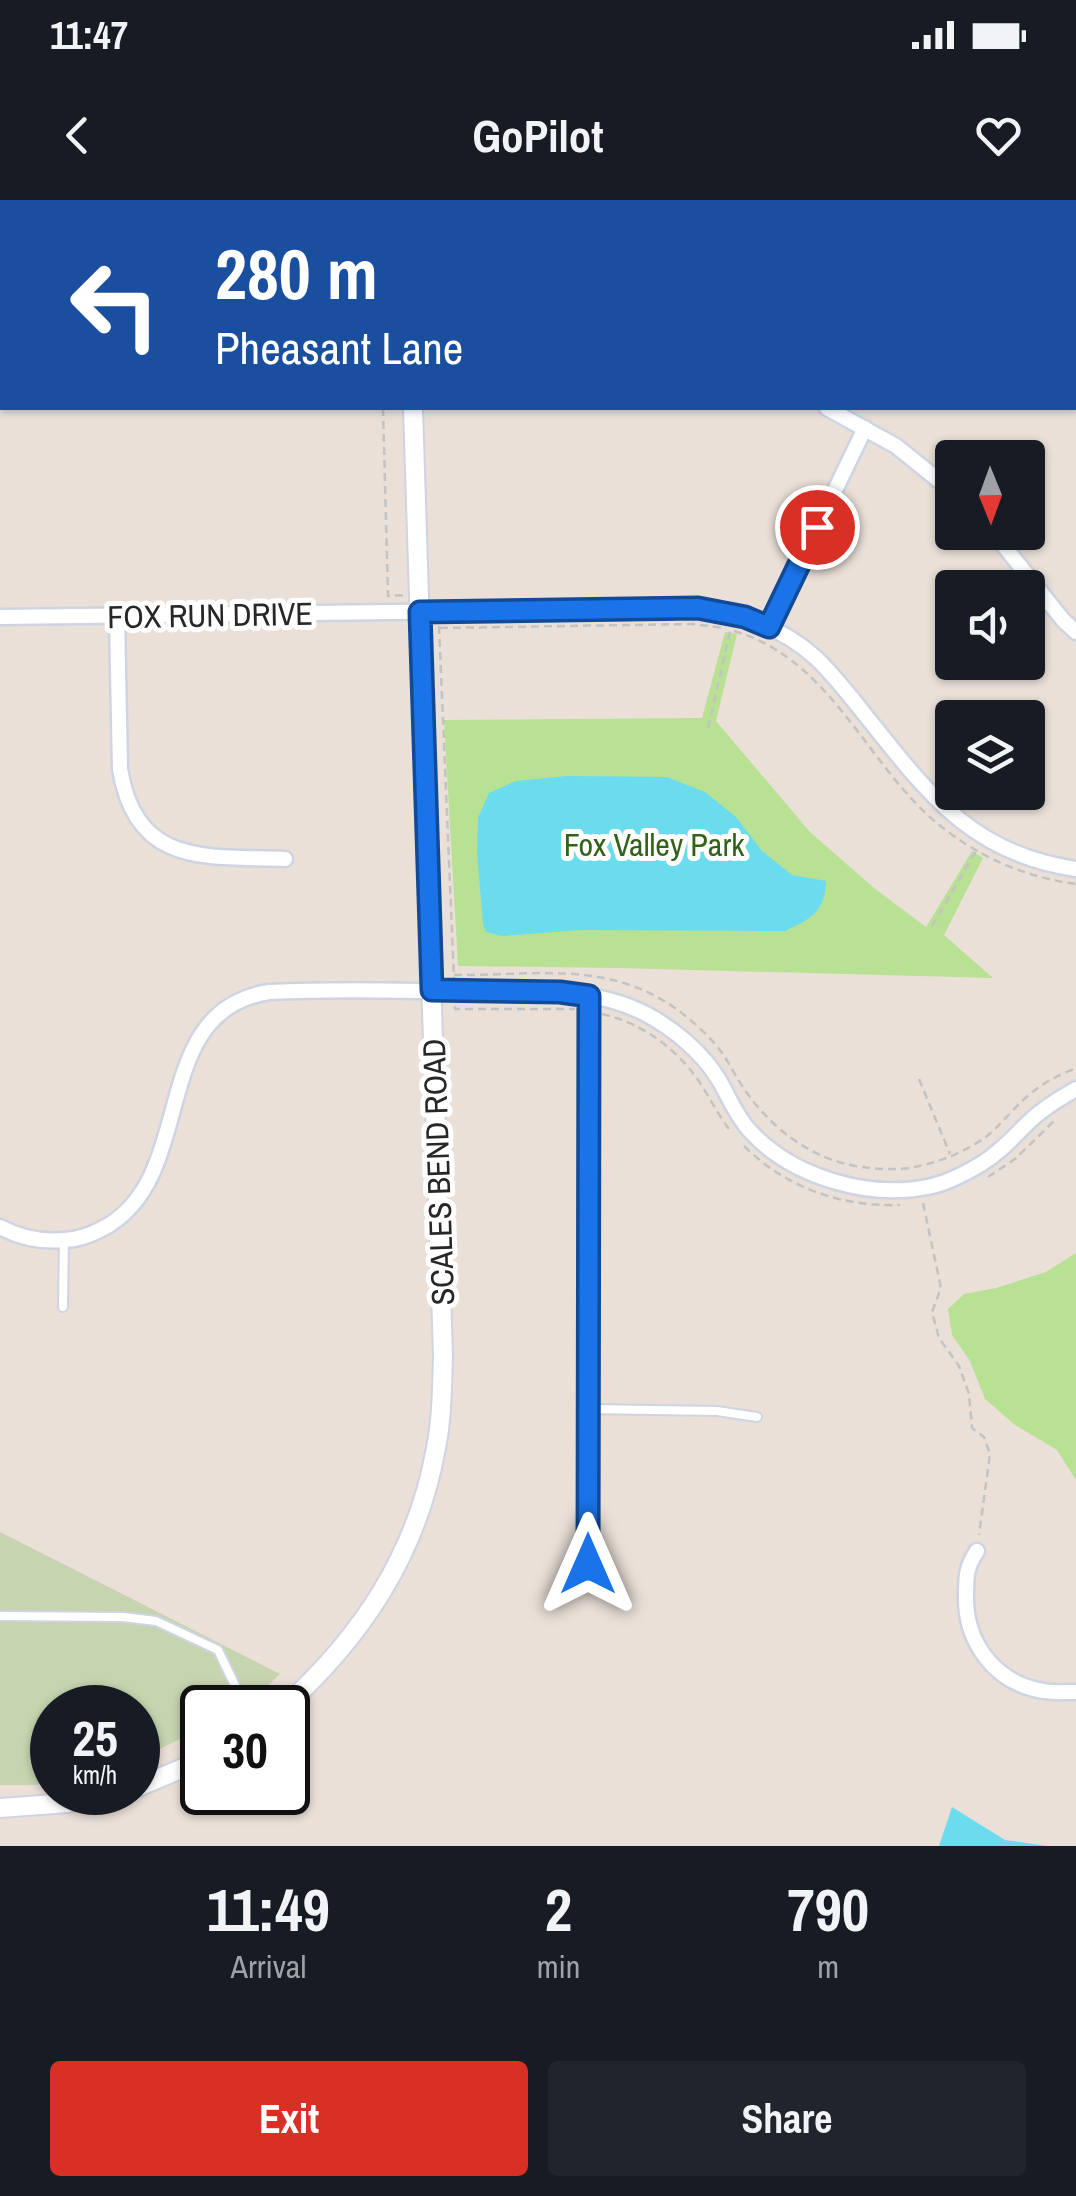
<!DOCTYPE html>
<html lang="en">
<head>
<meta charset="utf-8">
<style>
  body { margin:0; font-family:"Archivo Narrow",sans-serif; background:#20242c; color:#f1f3f6; height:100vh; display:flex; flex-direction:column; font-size:38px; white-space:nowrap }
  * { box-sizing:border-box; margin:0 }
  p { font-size:32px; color:#9ea1a6 }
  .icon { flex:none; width:55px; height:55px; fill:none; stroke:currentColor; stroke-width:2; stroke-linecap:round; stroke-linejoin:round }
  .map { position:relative; height:1646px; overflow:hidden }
  .details { display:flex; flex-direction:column; background:#171b24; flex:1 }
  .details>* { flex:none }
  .guide { position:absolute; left:0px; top:0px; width:1078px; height:210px; box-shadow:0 2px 8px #0004; background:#1a4fa0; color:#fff; overflow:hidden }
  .needle { width:65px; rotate:179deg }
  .buttons { position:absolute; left:935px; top:240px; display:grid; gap:20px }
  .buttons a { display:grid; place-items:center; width:110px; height:110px; border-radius:10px; background:#171b24; box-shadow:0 2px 8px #0004; font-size:50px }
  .speed { position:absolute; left:30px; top:1485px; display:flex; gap:20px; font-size:50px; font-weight:700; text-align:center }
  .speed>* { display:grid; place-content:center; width:130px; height:130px; border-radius:50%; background:#171b24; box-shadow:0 2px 8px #0004; line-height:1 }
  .speed small { font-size:25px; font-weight:400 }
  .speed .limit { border:5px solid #111; border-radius:15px; background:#fff; color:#111 }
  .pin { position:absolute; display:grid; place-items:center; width:85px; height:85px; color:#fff; margin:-42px; border:5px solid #fff; border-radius:50%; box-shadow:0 2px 10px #0007 }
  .me { position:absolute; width:110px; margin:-55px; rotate:0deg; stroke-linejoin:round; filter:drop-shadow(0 0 8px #0008) }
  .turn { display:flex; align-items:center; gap:35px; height:210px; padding:0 50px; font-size:45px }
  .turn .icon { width:130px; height:130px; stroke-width:2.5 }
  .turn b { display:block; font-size:70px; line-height:85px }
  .eta { display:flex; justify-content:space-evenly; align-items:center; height:170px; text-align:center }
  .eta b { font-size:60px; font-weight:700; line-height:70px }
  .primary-button { display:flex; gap:20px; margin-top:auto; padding:20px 50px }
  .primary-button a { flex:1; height:115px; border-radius:10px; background:#d93025; color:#fff; font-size:40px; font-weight:700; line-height:115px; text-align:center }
  .primary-button a+a { background:#20242c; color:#f1f3f6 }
  .status { display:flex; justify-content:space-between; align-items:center; height:70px; padding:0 50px; background:#171b24; direction:ltr }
  .status svg { height:28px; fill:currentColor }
  header { display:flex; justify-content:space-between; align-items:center; height:130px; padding:0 50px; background:#171b24; font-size:45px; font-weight:700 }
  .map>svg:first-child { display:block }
  .green { fill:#b9e194 }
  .cemetery { fill:#c6d4af }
  .water { fill:#6adced }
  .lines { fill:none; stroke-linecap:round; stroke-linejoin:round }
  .service-casing { stroke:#ced4e1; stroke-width:12 }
  .minor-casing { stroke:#ced4e1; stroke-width:19 }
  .tertiary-casing { stroke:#ced4e1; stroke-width:22 }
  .path { stroke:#c3c3c3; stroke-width:2.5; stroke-dasharray:8 5; stroke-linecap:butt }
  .service { stroke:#fff; stroke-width:8 }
  .minor { stroke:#fff; stroke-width:14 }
  .tertiary { stroke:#fff; stroke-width:18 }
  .route-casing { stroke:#114b97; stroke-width:25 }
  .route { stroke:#1a73e8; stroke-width:18 }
  .labels { text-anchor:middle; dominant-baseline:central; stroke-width:10; stroke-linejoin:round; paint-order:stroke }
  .street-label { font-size:32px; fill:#272727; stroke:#fff }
  .park-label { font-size:32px; fill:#326219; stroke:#fff }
</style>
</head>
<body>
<div class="status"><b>11:47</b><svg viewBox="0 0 49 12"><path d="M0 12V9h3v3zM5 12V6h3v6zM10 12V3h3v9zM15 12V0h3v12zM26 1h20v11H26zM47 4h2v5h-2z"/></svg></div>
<header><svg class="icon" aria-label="back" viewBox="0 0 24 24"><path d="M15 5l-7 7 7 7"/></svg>GoPilot<svg class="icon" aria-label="heart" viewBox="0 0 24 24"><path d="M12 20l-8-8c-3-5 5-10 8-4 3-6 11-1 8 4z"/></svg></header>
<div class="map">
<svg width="1076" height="1646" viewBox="0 0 1076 1646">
  <rect width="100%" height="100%" fill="#eae0d8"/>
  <path class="green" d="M725,432L737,434L716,521L810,632L874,688L926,727L972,651L983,658L944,735L993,778L619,768L458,766L444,520L702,518Z
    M1076,1053V1280L1057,1250L1015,1225L985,1199L970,1161L952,1135L948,1109L964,1094L996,1088L1046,1072Z"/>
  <path class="cemetery" d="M0,1332L280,1474L245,1507L202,1508V1529L138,1559V1508H52V1581L36,1585H0Z"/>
  <path class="water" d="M567,576L667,577L705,592L736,617L762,651L792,675L826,681C825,712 811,719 785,731L581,730L502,736L486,732L483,724L477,653L478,618L489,593L516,581Z
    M952,1607L1005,1640L1048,1646H939Z"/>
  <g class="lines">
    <g class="service-casing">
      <path id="service" d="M63,1107L64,1040
        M588,1209L717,1211L757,1217
        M0,1416L123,1417L156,1421L218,1450L241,1498L250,1508"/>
    </g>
    <g class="minor-casing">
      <path id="minor" d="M544,0V2
        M978,0L979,2
        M1075,87H1076
        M1075,121L1076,122
        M827,208L896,246L952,291
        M993,332L1063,420L1076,432
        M117,416L120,569C136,667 206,656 285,659
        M0,417L697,408C741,414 782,427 816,458C834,475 850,496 866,516C927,592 971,654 1076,669
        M769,427L865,228
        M0,1027C24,1040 48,1043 74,1039C87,1037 98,1031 109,1025C198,970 148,811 269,792C332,789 396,790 459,792C521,793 589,784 646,814C674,829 702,852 719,880C729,897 736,916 750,931C793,978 871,1000 932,986C949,982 966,973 981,964C1001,952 1015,935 1032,919C1045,907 1060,898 1076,889
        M977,1351C966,1367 966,1377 966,1396C965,1443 996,1484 1044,1491C1054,1493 1066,1492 1076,1492
        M587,1364L589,796"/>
    </g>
    <g class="tertiary-casing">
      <path id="tertiary" d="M406,0V2
        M283,1508C362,1437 417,1354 436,1248C442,1218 442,1187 443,1156L413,208
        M138,1587L202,1560
        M0,1608L67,1603L116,1592"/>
    </g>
    <path class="path" d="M381,0V2
      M383,208L388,396L406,395
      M439,426L454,778
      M440,428L692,424L726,428
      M734,431C829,459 863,557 931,618C972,654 1022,677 1076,684
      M708,528L731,427
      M932,726L976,651
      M454,775C523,776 594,762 657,797C678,808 700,827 716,845C728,859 734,875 745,890C770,927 810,958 855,966C881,970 906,971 931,963C950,958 970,948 986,937C1002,924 1014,907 1030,894C1044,882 1059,875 1076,868
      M455,806V809H575
      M602,814C643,823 680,851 702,886C712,902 720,918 732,933
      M919,879L950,954
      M744,946C786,988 842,1007 900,1005
      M988,977L1015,959L1054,921
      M923,1003L941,1088L932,1112L939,1138L959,1166L969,1194L972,1228L984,1237L990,1254L979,1335"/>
    <use href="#service" class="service"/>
    <use href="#minor" class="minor"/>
    <use href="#tertiary" class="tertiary"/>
  </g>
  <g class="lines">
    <g class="route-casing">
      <path id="route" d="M588,1364L589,796L560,792L432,790L420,412L698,408L745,417L769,427L817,327"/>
    </g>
    <use href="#route" class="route"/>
  </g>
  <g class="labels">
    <g class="street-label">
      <text transform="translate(210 415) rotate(-1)">FOX RUN DRIVE</text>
      <text transform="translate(438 972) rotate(-92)">SCALES BEND ROAD</text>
    </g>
    <g class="park-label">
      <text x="654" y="644">Fox Valley Park</text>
    </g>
  </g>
</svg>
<div class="buttons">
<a><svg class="needle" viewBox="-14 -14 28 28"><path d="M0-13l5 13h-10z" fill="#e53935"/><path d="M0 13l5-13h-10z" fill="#9ea1a6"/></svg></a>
<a><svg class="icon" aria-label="sound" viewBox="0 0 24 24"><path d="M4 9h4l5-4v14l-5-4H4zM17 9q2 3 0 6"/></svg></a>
<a><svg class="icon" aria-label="layers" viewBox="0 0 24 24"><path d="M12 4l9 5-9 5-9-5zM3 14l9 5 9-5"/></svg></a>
</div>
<div class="speed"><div>25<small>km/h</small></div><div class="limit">30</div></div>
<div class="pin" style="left:817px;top:327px;background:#d93025"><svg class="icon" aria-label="arrive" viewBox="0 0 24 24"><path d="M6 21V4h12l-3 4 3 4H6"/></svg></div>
<svg class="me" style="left:588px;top:1364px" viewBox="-20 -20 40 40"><path d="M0-17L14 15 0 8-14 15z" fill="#1a73e8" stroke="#fff" stroke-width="4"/></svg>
<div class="guide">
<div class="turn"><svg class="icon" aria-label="left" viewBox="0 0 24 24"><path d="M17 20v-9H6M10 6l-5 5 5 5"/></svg><div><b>280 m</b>Pheasant Lane</div></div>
</div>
</div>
<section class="details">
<div class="eta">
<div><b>11:49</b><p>Arrival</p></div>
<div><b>2</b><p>min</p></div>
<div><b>790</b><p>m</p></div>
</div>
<div class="primary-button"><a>Exit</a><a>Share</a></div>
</section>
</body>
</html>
